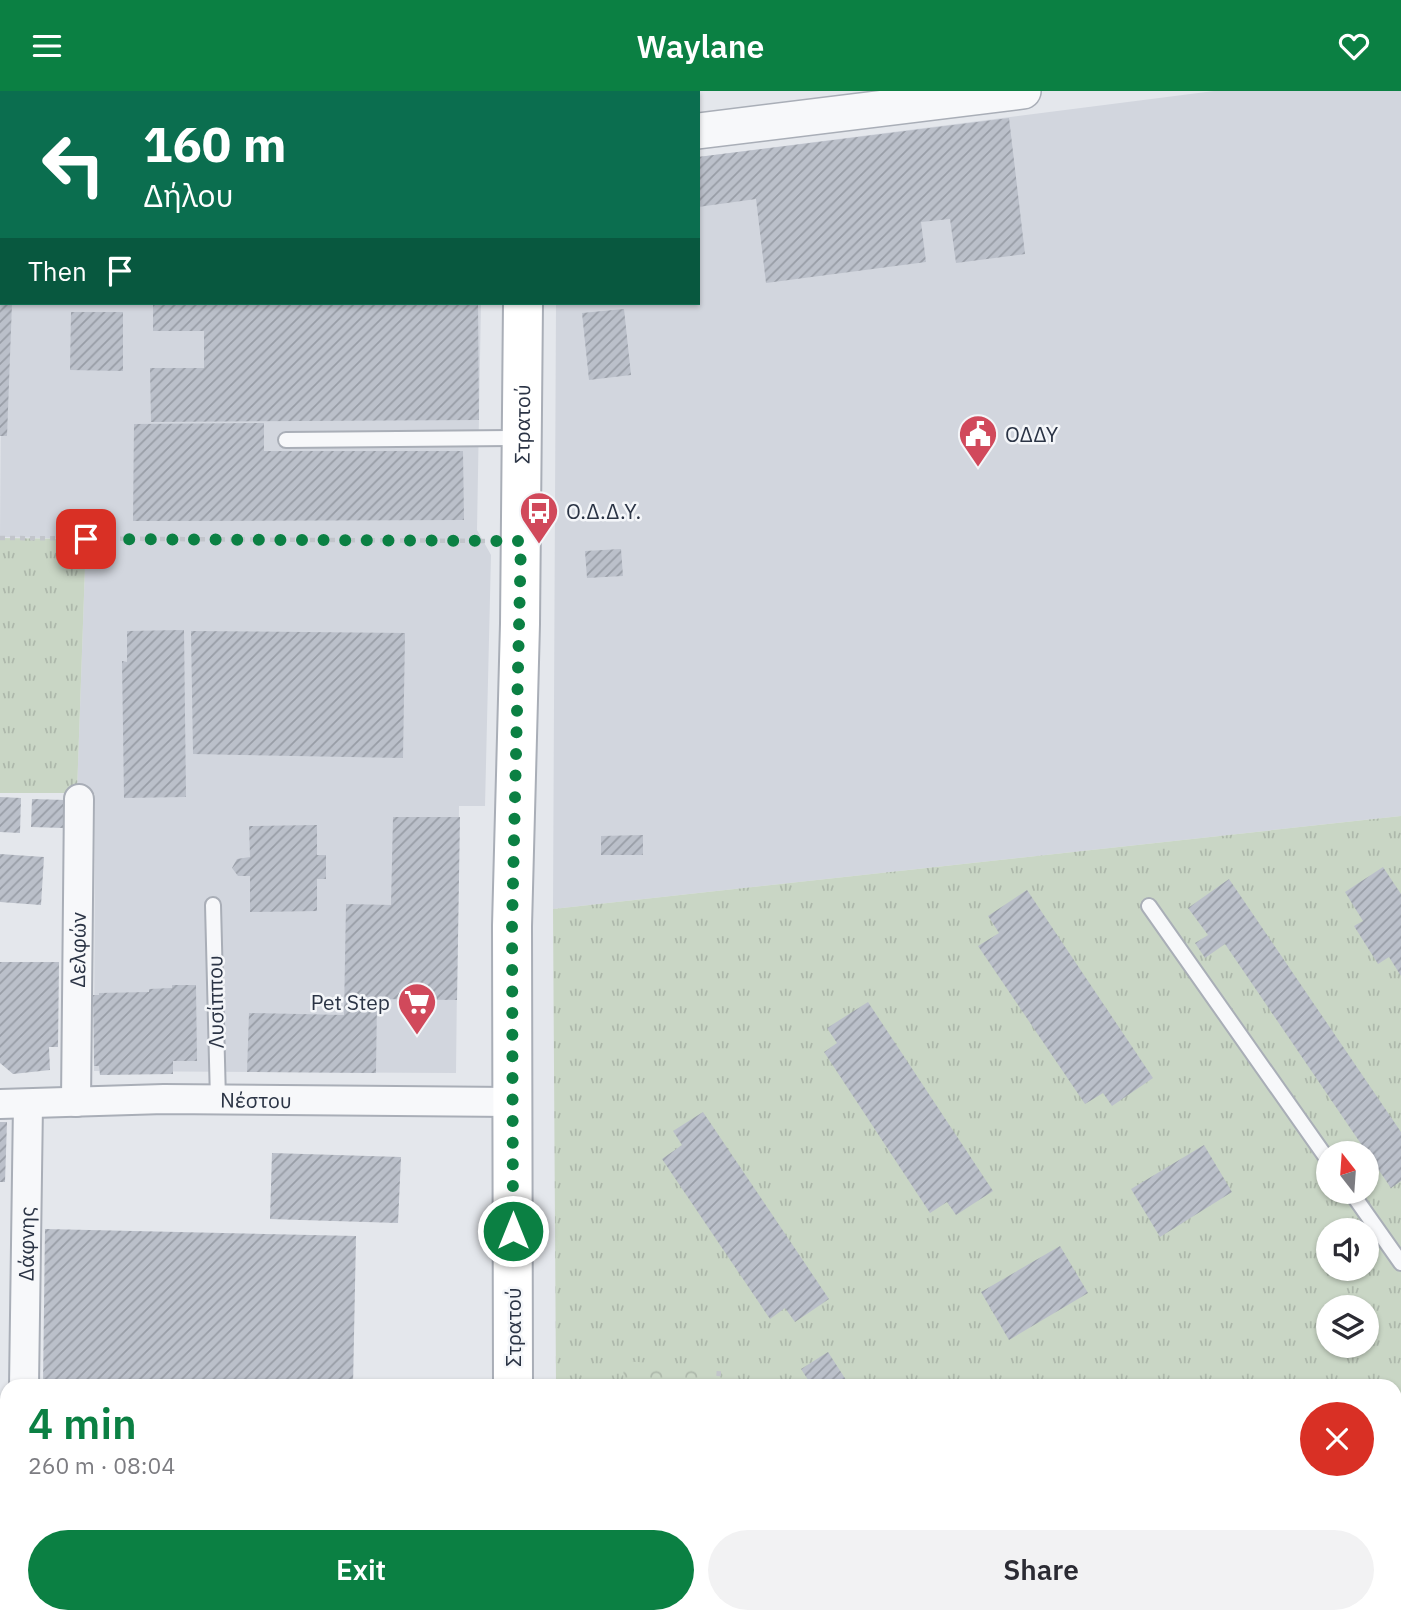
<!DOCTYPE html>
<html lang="en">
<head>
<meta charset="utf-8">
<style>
  body { margin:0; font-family:"IBM Plex Sans",sans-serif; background:#f2f2f3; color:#2b2b33; height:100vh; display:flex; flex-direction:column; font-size:26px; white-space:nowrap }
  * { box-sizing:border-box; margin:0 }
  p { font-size:23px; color:#7c7c81 }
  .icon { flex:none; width:38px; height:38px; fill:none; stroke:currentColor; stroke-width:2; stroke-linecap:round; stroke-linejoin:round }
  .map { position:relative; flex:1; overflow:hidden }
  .side { position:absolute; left:0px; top:1288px; width:1402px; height:245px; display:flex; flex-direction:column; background:#fff; border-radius:21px 21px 0 0; box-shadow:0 2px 5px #0004 }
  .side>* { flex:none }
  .top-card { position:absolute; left:0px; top:0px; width:700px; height:214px; box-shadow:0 2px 5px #0004; background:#0b6e4f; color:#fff; overflow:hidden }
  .needle { width:46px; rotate:343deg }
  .buttons { position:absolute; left:1316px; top:1050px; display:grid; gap:14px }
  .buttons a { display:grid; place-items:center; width:63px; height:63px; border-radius:50%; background:#fff; box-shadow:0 2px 5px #0004; font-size:35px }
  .pin { position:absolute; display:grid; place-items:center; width:60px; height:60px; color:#fff; margin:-30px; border-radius:14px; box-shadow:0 4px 10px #0006 }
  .me { position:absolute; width:77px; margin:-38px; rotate:0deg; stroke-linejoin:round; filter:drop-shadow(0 0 5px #0008) }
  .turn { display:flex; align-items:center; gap:24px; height:147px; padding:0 28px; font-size:32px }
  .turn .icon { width:91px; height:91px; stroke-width:2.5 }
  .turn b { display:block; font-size:49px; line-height:60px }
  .then { display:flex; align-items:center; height:66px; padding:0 28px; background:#0003; gap:14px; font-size:26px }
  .round { display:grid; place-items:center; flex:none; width:74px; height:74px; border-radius:37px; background:#f2f2f3 }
  .summary { display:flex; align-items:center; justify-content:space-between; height:119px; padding:0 28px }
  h1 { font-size:42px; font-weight:600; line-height:52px; color:#0b8043 }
  .cta { display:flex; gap:14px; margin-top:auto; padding:14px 28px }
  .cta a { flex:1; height:80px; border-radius:42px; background:#0b8043; color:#fff; font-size:28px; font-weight:600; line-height:80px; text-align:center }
  .cta a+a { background:#f2f2f3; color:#2b2b33 }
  header { display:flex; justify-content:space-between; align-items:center; height:91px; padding:0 28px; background:#0b8043; color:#fff; font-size:32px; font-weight:600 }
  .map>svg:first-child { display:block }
  .built { fill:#d2d6de }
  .grass { fill:url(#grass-tufts); fill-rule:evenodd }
  .park { fill:url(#park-crowns) }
  .building { fill:url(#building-hatch) }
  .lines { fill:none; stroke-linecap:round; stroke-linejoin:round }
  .service-casing { stroke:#a9aeb7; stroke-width:18 }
  .minor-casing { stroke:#a9aeb7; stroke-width:32 }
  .tertiary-casing { stroke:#a9aeb7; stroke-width:38 }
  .secondary-casing { stroke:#a9aeb7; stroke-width:42 }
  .path { stroke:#c2c5cb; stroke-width:4.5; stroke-dasharray:5 5; stroke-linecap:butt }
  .service { stroke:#f7f8fa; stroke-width:14 }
  .minor { stroke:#f7f8fa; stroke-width:28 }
  .tertiary { stroke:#f7f8fa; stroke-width:35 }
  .secondary { stroke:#fff; stroke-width:38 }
  .route { stroke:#0b8043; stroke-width:12; stroke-dasharray:0 21.6 }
  .labels { text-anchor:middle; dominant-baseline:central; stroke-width:5; stroke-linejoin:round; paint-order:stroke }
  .street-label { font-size:21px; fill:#2b3445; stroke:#f4f6f9 }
  .poi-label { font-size:21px; fill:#2b3445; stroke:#f4f6f9; text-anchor:start }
</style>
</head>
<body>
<header><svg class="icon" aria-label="menu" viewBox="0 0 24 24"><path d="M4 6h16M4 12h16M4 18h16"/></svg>Waylane<svg class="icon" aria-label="heart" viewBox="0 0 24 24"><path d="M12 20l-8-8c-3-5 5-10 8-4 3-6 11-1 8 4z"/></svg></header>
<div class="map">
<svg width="1401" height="1533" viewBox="0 0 1401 1533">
  <defs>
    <pattern id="grass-tufts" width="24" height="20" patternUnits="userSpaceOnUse" patternTransform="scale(1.75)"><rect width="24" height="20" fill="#c9d6c5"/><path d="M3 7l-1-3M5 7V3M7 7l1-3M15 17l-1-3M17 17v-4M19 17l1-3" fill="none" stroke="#adb8ab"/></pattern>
    <pattern id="park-crowns" width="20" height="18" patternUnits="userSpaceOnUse" patternTransform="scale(1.75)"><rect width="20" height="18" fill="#c9d6c5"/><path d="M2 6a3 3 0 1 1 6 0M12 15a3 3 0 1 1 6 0" fill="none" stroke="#adb8ab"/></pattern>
    <pattern id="building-hatch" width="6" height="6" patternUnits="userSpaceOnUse" patternTransform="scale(1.75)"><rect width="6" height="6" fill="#bbc0ca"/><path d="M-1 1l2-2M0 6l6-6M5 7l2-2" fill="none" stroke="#989da6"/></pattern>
  </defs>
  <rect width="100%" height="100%" fill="#e4e7ec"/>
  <path class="built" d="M1214,0H1401V725L553,818L556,212H698V66Z
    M2,139V212H481L477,439L491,464L485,715H459L456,982L94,980L95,703L77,702L86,448L0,446Z
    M0,1418H7V1526H473V1533H0Z"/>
  <path class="grass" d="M0,0H486V2H2L0,118Z
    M0,447L86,448L77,702H0Z
    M1401,725V1533H557V1526H1395V1295H556L553,818ZM1328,1062H1367V1101H1328ZM1328,1139H1367V1178H1328ZM1328,1216H1367V1255H1328Z"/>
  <path class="park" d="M624,1270L719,1277L728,1295H623Z
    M620,1526H852L856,1533H619Z"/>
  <path class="building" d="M1009,27L1025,163L956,172L950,128L921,131L926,171L766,192L756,108L698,116V66Z
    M0,212H12L7,345H0Z
    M153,212H478L479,329L151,331L150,277H204V240H153Z
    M624,218L631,284L589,289L582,222Z
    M71,221H123V280L70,279Z
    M264,332V360H463L464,429L133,430L134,333Z
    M621,458L623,485L587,487L585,460Z
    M184,539L186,706L124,707L122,570L127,571V540Z
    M191,540L405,542L403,667L193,663Z
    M0,706L21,707L20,742L0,741Z
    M32,708L65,709L64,737L31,736Z
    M393,726H460L457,909L377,908L376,982L247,981L249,922L344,924L346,813L391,814Z
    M317,734V764H326V788H317V820L250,821V785H238L232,777L237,768L250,766L249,735Z
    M643,744V764H601V745Z
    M0,763L44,766L41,814L0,811Z
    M1383,776L1401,803V885L1389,866L1378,873L1354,835L1363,830L1345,801Z
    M1229,788L1401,1041V1090L1391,1097L1225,853L1205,867L1195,852L1208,844L1188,817Z
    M1027,799L1153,987L1112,1015L1103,1002L1085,1013L978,855L999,842L988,825Z
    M0,871H59L58,956H49L50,979L13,983L0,972Z
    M172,894H196L197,970H173V983L100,984L99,975H94L93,904H99V902L149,901V898L172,897Z
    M868,911L993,1100L956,1124L947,1111L930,1122L824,961L837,952L827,937Z
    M703,1021L829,1208L795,1231L785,1217L770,1228L662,1068L682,1054L673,1040Z
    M0,1031H7L5,1091H0Z
    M1204,1054L1232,1101L1160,1146L1131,1098Z
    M272,1062L401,1066L398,1132L270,1128Z
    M45,1138L356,1145L353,1295H43Z
    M1060,1155L1088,1202L1009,1249L981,1201Z
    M828,1261L850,1295H812L801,1278Z
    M1395,1411L1401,1420V1500L1395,1491Z
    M34,1526H91V1533H34Z
    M405,1526H471V1533H404Z
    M770,1526H846L850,1533H774Z
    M855,1526H881L885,1533H859Z
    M1220,1526H1259L1264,1533H1210Z"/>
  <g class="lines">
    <g class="service-casing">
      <path id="service" d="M286,349L519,347
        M213,814L218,1009
        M1149,815L1328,1069
        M1351,1101L1401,1172
        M1395,1378L1401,1374
        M906,1526L911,1533
        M1161,1533L1171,1526"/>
    </g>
    <g class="minor-casing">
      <g id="minor">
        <path d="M0,128H2"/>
        <path id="s1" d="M76,1011L79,708"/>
        <path id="s2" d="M0,1013L164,1008L512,1011"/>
        <path id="s3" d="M24,1295L28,1013"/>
        <path d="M0,1400H7"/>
      </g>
    </g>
    <g class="tertiary-casing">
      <path id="tertiary" d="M698,40L1023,0"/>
    </g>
    <g class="secondary-casing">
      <g id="secondary">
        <path d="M521,0V2"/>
        <path id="s4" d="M513,1295L512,835L520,533L523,212"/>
        <path d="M514,1526V1533"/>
      </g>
    </g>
    <path class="path" d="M0,447L489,450
      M718,1295L719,1277
      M711,1533V1526"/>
    <use href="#service" class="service"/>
    <use href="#minor" class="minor"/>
    <use href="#tertiary" class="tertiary"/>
    <use href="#secondary" class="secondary"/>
  </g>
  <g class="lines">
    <path class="route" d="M86,448L521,450L512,835L513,1140"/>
  </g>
  <defs>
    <g id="civic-pin" transform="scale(2.0125)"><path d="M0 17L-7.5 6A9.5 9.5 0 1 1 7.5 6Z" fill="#d1495b" stroke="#f4f6f9"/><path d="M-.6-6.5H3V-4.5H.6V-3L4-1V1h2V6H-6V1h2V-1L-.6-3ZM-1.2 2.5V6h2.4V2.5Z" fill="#fff"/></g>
    <g id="bus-pin" transform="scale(2.0125)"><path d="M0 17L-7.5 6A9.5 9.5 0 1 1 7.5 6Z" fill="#d1495b" stroke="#f4f6f9"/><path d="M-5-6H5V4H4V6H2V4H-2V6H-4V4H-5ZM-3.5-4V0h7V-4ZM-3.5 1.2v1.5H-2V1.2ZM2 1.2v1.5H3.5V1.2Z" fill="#fff"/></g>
    <g id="supermarket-pin" transform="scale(2.0125)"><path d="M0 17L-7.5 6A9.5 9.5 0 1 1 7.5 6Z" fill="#d1495b" stroke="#f4f6f9"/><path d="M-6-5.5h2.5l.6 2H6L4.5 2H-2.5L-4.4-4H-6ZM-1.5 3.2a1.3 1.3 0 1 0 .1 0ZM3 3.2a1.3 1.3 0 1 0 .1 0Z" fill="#fff"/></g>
  </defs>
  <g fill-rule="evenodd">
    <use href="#civic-pin" x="978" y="343"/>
    <use href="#bus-pin" x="539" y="420"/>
    <use href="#supermarket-pin" x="417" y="911"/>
  </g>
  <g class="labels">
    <g class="street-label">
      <text stroke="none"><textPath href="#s4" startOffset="962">Στρατού</textPath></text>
      <text stroke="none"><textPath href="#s1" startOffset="152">Δελφών</textPath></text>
      <text transform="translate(215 911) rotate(-91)">Λυσίππου</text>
      <text stroke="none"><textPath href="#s2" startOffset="256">Νέστου</textPath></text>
      <text stroke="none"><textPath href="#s3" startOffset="142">Δάφνης</textPath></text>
      <text transform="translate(513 1236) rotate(-90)">Στρατού</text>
    </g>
    <g class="poi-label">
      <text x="1005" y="343">ΟΔΔΥ</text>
      <text x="566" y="420">Ο.Δ.Δ.Υ.</text>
      <text x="390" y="911" text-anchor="end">Pet Step</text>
    </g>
  </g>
</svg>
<div class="buttons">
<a><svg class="needle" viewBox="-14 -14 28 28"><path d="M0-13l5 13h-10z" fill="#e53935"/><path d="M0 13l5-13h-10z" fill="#7c7c81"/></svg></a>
<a><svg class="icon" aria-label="sound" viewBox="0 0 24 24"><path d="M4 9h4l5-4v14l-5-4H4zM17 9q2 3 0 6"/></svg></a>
<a><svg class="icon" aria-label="layers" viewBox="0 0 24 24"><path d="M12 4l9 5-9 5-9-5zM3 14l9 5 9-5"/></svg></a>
</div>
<div class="pin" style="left:86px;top:448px;background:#d93025"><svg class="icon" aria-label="arrive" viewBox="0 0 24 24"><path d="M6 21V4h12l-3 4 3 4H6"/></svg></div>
<svg class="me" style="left:513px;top:1140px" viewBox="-20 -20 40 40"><circle r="17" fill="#0b8043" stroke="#fff" stroke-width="3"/><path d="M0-11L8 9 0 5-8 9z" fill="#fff"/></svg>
<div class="top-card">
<div class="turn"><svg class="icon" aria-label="left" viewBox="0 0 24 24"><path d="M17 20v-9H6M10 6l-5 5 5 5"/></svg><div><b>160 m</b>Δήλου</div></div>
<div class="then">Then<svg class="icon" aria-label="arrive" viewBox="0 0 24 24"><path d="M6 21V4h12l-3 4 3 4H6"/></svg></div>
</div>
<section class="side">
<div class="summary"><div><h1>4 min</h1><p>260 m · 08:04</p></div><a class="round" style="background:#d93025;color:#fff"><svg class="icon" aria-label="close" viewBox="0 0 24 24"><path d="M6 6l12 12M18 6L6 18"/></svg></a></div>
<div class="cta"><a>Exit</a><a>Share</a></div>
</section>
</div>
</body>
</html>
